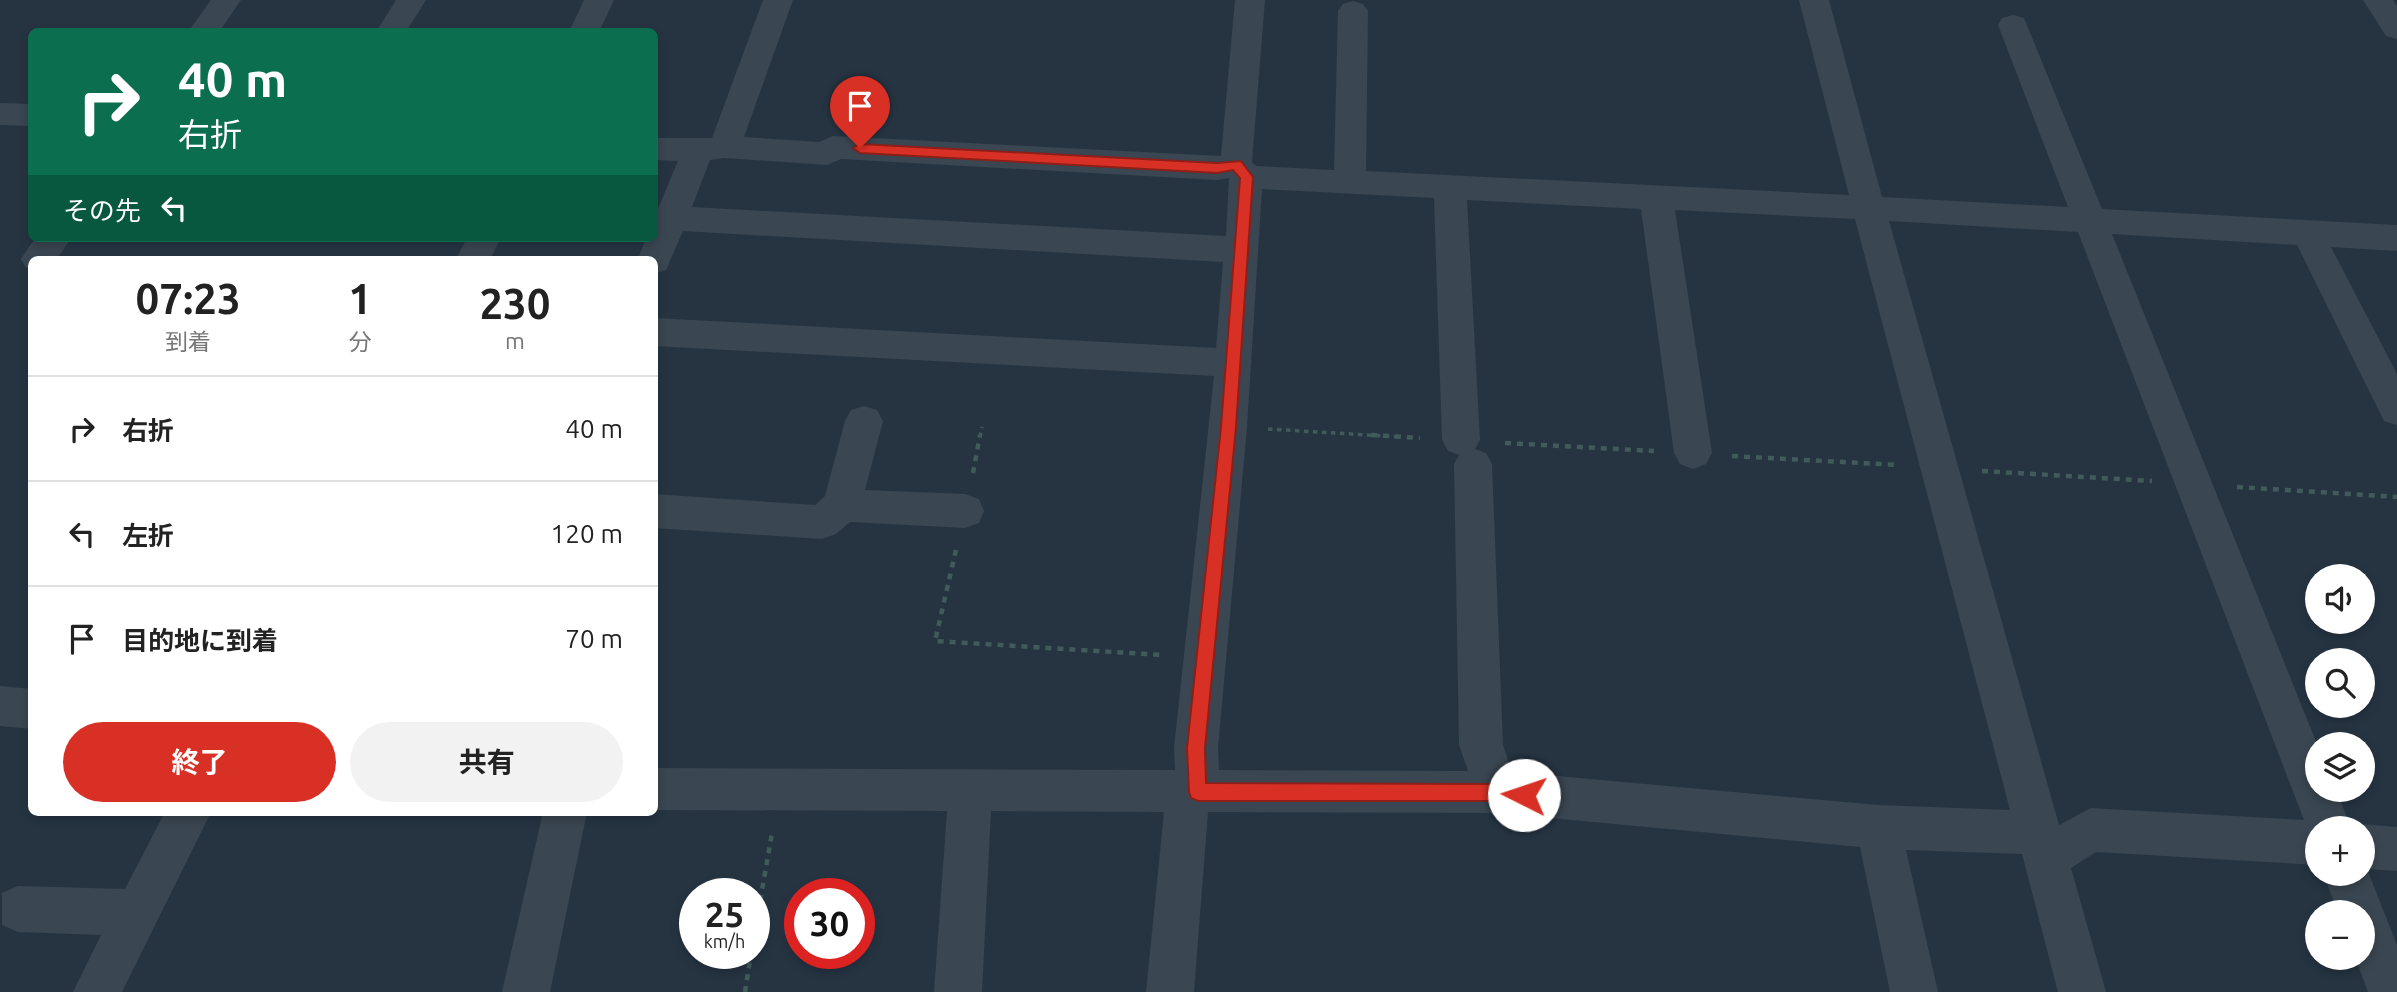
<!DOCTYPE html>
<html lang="ja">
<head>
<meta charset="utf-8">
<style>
  body { margin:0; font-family:Ubuntu,"Noto Sans JP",sans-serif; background:#f2f2f2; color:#222; height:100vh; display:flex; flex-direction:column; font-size:26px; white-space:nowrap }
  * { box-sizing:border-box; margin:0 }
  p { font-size:23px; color:#767676 }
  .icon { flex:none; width:38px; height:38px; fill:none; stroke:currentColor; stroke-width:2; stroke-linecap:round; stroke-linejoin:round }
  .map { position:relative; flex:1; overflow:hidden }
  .details { position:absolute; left:28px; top:256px; width:630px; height:560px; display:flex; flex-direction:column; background:#fff; border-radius:10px; box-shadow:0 4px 10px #0003 }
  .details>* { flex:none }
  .guide { position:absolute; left:28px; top:28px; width:630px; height:214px; border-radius:10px; box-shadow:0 4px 10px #0003; background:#0b6e4f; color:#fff; overflow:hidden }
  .fabs { position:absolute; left:2305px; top:564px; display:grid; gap:14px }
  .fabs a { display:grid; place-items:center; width:70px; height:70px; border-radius:50%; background:#fff; box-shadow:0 4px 10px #0003; font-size:35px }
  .speed { position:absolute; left:679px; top:878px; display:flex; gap:14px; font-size:35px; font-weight:700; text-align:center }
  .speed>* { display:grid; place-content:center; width:91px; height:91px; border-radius:50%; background:#fff; box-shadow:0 4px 10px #0003; line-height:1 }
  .speed small { font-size:18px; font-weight:400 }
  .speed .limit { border:10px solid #d22; background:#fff; color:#111 }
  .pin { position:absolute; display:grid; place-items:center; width:60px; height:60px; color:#fff; margin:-72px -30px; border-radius:50% 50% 50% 0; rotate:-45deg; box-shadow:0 0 7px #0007 }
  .pin .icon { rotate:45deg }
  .me { position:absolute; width:77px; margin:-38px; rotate:274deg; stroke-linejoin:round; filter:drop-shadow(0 0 5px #0008) }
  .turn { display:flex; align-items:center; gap:24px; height:147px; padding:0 35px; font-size:32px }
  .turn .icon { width:91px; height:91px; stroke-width:2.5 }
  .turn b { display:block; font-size:49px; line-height:60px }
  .then { display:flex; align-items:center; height:66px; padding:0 35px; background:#0003; gap:14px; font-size:26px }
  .eta { display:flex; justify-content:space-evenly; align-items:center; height:119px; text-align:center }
  .eta b { font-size:42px; font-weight:700; line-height:49px }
  .cta { display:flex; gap:14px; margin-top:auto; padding:14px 35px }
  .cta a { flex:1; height:80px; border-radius:42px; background:#d93025; color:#fff; font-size:28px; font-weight:700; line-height:80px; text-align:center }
  .cta a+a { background:#f2f2f2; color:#222 }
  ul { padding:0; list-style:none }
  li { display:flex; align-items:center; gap:21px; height:105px; padding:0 35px; border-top:2px solid #e0e0e0 }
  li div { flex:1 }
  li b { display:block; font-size:26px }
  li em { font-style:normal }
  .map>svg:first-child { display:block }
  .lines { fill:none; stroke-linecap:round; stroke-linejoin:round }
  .path-far1 { stroke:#415a5a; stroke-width:3.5; stroke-dasharray:4.5 4.5; stroke-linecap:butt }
  .path { stroke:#415a5a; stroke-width:4.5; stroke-dasharray:6 6; stroke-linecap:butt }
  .minor { fill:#3a4651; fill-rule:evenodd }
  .route { fill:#d93025; stroke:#8d1f18; stroke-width:2 }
</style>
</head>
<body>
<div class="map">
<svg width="2397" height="992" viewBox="0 0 2397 992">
  <rect width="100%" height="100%" fill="#263442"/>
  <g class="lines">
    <path class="path-far1" d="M1268,429L1401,437
      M980,437L982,427"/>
    <path class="path" d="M1371,435L1420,438
      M1505,443L1654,451
      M1732,456L1898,465
      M1982,471L2152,481
      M973,473L980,435
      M2237,487L2397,497
      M956,550L935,641L1162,655
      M754,936L772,833
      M745,992L751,954"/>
    <path class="minor" d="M211,0H241L219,32H188Z
      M396,0H426L406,32H376Z
      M584,0H614L599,32H569Z
      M763,0H793L744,137L819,142L833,136L1221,156L1235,0H1265L1252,162L1256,166L1334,170L1338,11L1343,4L1353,1L1363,4L1368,11L1366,171L1849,195L1799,0H1829L1882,197L2068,207L1998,25L2002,18L2013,15L2024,18L2102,209L2397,225V251L2331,247L2397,374V425L2384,421L2297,245L2112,234L2317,744V789H2336L2351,828H2317V865L2096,852L2071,868L2106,992H2058L2022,854L1906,850L1938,992H1890L1860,847L1497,813L1208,812L1194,992H1146L1164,812L991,811L982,992H934L947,811L654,810V768L1175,770L1174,748L1214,376L654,346V318L1216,348L1223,262L683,231L666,270L654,274V259H638L646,238H654V218L678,161L654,160V138H712ZM724,158L827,165L841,159L1217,180L1229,178L1226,236L692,207L710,160ZM1262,189L1434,198L1442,440L1448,451L1459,455L1454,464L1459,745L1468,771L1219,770L1218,748L1247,427ZM1467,200L1641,209L1674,453L1680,464L1693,469L1706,464L1712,453L1675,210L1855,219L2010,810L1878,805L1512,772L1503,745L1492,464L1486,453L1475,449L1480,440ZM1889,221L2078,232L2304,820L2091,808L2059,825Z
      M2363,0H2393L2397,6V39L2386,36Z
      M0,103L32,104V126L0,125Z
      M35,238H71L57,259H32V270L26,268L21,259Z
      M467,238H501L490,259H456Z
      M864,406L877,410L883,421L865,490L965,494L979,499L984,511L979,523L965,528L850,522L836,534L822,539L654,528V494L815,505L825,496L845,421L851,410Z
      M0,686L32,689V729L0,726Z
      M165,812H211L122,992H73L101,935L18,932L2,925V893L18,886L125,889Z
      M543,812H587L550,992H502Z
      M2362,824L2397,827V871L2367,869L2397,945V992H2368L2355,957H2362V912H2338L2323,873H2362V828H2352Z"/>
  </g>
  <path class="route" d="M860,144L1217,163L1241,161L1253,177L1236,427L1205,748L1206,783L1497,784L1531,789L1533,795L1531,801L1524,804L1497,801H1198L1191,798L1189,792L1187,748L1221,427L1240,178L1233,170L1217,173L860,153L853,148Z"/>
</svg>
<div class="fabs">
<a><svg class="icon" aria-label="sound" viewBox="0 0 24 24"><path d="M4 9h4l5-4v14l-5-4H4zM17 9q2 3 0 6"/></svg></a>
<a><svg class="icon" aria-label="search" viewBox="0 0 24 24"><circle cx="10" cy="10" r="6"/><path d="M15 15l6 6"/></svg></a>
<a><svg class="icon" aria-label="layers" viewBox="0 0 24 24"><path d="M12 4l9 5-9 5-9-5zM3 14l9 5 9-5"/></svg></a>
<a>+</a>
<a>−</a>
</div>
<div class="speed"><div>25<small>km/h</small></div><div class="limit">30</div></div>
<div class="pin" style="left:860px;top:148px;background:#d93025"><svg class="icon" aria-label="arrive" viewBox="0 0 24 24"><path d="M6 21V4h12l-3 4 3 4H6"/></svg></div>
<svg class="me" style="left:1524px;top:795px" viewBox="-20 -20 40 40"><circle r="19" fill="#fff"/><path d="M0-13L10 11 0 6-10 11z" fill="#d93025"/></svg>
<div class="guide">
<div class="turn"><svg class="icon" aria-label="right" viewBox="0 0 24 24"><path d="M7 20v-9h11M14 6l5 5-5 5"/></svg><div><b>40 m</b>右折</div></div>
<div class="then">その先<svg class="icon" aria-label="left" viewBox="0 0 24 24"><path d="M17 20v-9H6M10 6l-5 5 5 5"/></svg></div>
</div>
<section class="details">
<div class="eta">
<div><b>07:23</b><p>到着</p></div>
<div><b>1</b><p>分</p></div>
<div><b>230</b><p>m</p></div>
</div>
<ul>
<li><svg class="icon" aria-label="right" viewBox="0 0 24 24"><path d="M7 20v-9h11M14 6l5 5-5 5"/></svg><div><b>右折</b></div><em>40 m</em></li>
<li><svg class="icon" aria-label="left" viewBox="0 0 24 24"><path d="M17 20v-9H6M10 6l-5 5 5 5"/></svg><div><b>左折</b></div><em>120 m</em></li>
<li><svg class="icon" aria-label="arrive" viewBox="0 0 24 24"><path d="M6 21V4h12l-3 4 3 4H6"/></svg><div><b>目的地に到着</b></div><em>70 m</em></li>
</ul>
<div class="cta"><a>終了</a><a>共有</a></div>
</section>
</div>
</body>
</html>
